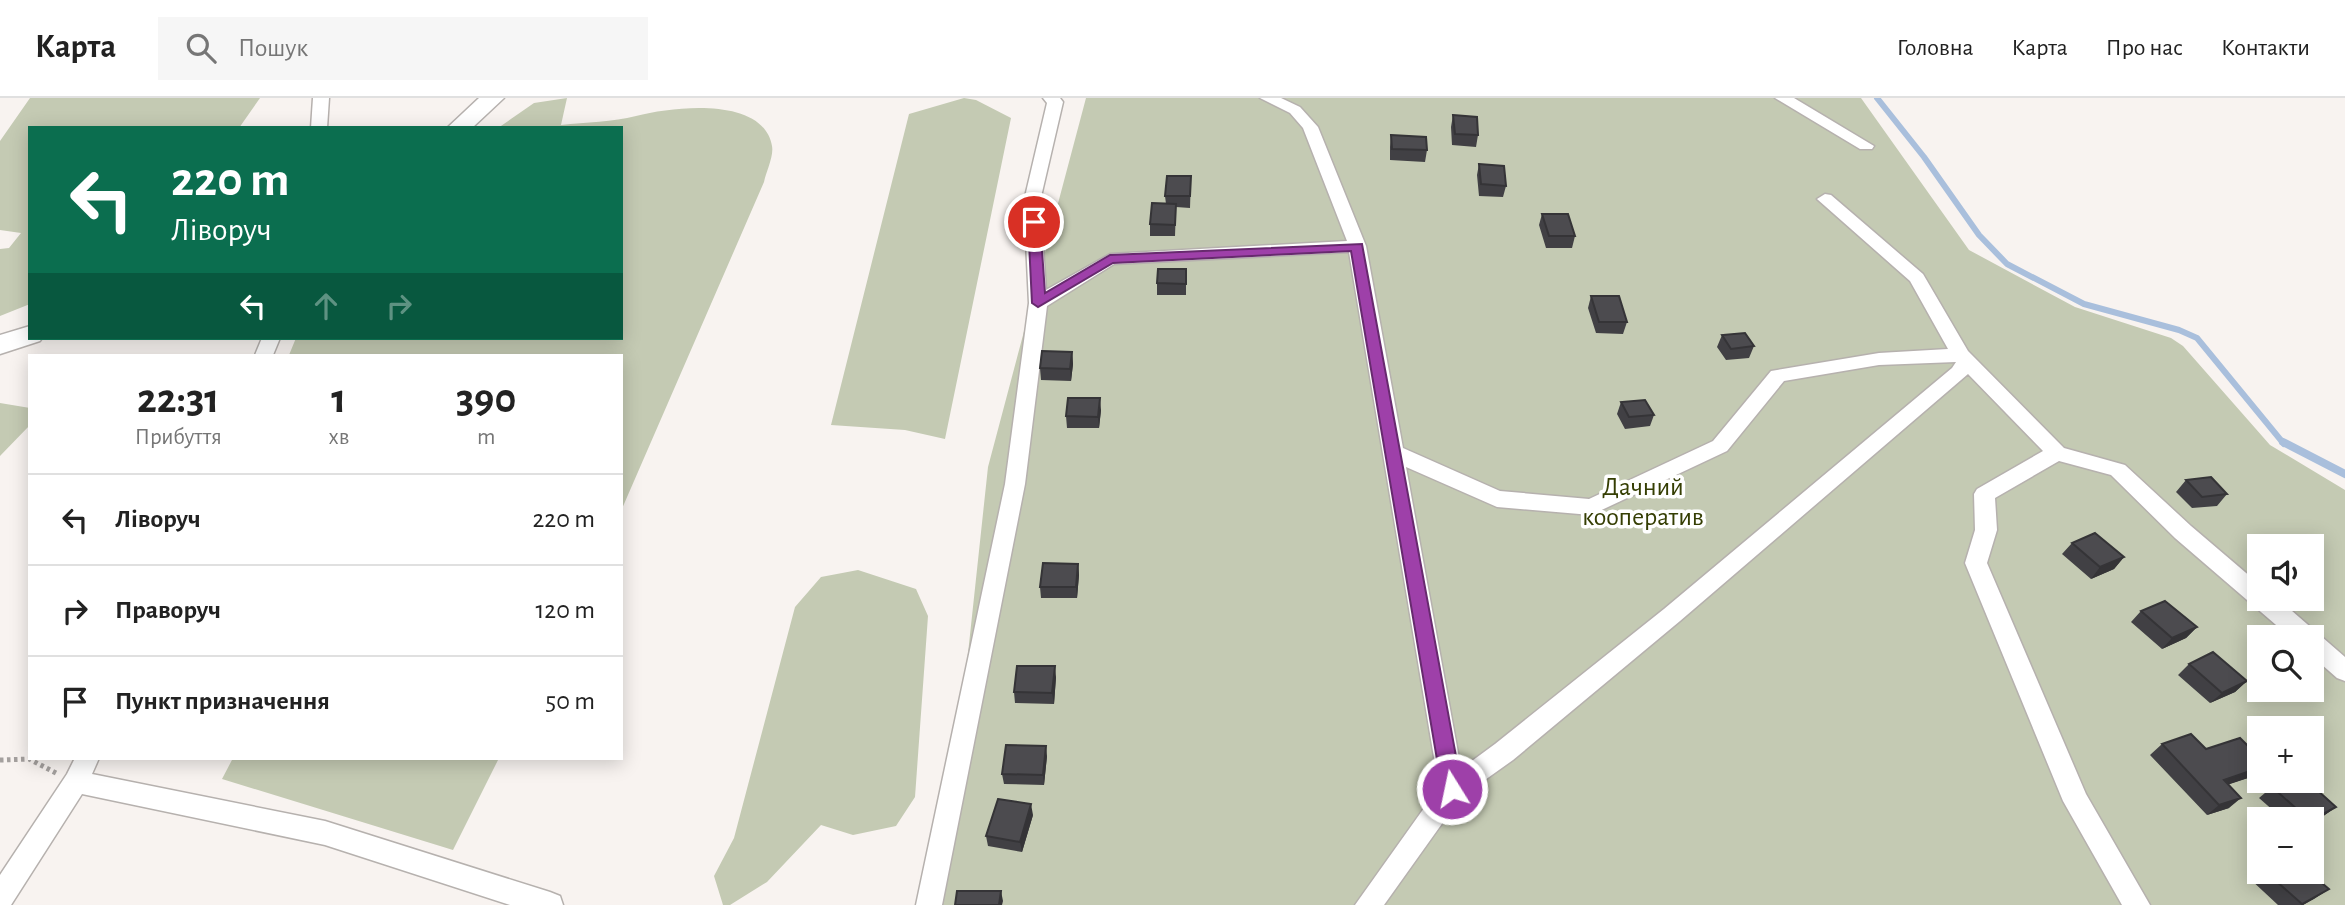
<!DOCTYPE html>
<html lang="uk">
<head>
<meta charset="utf-8">
<style>
  body { margin:0; font-family:"Alegreya Sans",sans-serif; background:#f6f6f6; color:#222; height:100vh; display:flex; flex-direction:column; font-size:26px; white-space:nowrap }
  * { box-sizing:border-box; margin:0 }
  p { font-size:23px; color:#767676 }
  .icon { flex:none; width:38px; height:38px; fill:none; stroke:currentColor; stroke-width:2; stroke-linecap:round; stroke-linejoin:round }
  .map { position:relative; flex:1; overflow:hidden }
  .drawer { position:absolute; left:28px; top:256px; width:595px; height:406px; display:flex; flex-direction:column; background:#fff; border-radius:0px; box-shadow:0 4px 18px #0003 }
  .drawer>* { flex:none }
  .top-card { position:absolute; left:28px; top:28px; width:595px; height:214px; border-radius:0px; box-shadow:0 4px 18px #0003; background:#0b6e4f; color:#fff; overflow:hidden }
  .fabs { position:absolute; left:2247px; top:436px; display:grid; gap:14px }
  .fabs a { display:grid; place-items:center; width:77px; height:77px; border-radius:0px; background:#fff; box-shadow:0 4px 18px #0003; font-size:35px }
  .pin { position:absolute; display:grid; place-items:center; width:60px; height:60px; color:#fff; margin:-30px; border:4px solid #fff; border-radius:50%; box-shadow:0 2px 7px #0007 }
  .me { position:absolute; width:77px; margin:-38px; rotate:350deg; stroke-linejoin:round; filter:drop-shadow(0 0 5px #0008) }
  .turn { display:flex; align-items:center; gap:24px; height:147px; padding:0 28px; font-size:32px }
  .turn .icon { width:91px; height:91px; stroke-width:2.5 }
  .turn b { display:block; font-size:49px; line-height:60px }
  .lanes { display:flex; align-items:center; height:66px; padding:0 28px; background:#0003; justify-content:center; gap:35px; direction:ltr }
  .lanes .off { opacity:.35 }
  .eta { display:flex; justify-content:space-evenly; align-items:center; height:119px; text-align:center }
  .eta b { font-size:42px; font-weight:700; line-height:49px }
  ul { padding:0; list-style:none }
  li { display:flex; align-items:center; gap:21px; height:91px; padding:0 28px; border-top:2px solid #e0e0e0 }
  li div { flex:1 }
  li b { display:block; font-size:26px }
  li em { font-style:normal }
  header { display:flex; align-items:center; gap:42px; box-sizing:border-box; height:98px; padding:0 35px; background:#fff; border-bottom:2px solid #e0e0e0 }
  header strong { font-size:33px }
  nav { display:flex; gap:38px; margin-inline-start:auto; font-size:24px }
  .search { width:490px; height:63px; background:#f6f6f6; display:flex; align-items:center; gap:18px; box-sizing:border-box; padding:0 24px; border-radius:0px; color:#767676; font-size:26px }
  .map>svg:first-child { display:block }
  .green { fill:#c4cab3; fill-rule:evenodd }
  .lines { fill:none; stroke-linecap:round; stroke-linejoin:round }
  .stream-far1 { stroke:#a9bfdc; stroke-width:6 }
  .stream { stroke:#a9bfdc; stroke-width:8 }
  .street-casing { stroke:#b6b1ae; stroke-width:3 }
  .secondary-casing { stroke:#b6b1ae; stroke-width:3 }
  .path { stroke:#a4a09e; stroke-width:5; stroke-dasharray:3.5 3.5; stroke-linecap:butt }
  .street { fill:#fff; fill-rule:evenodd }
  .secondary { fill:#fff; fill-rule:evenodd }
  .wall { fill:#414044 }
  .shaded-wall { fill:#353437 }
  .building { fill:#4c4b4f; stroke:#353437; stroke-width:2 }
  .route { fill:#9e40a9; stroke:#672a6e; stroke-width:2 }
  .labels { text-anchor:middle; dominant-baseline:central; stroke-width:7; stroke-linejoin:round; paint-order:stroke }
  .park-label { font-size:26px; fill:#353e03; stroke:#fff }
</style>
</head>
<body>
<header>
<strong>Карта</strong>
<div class="search"><svg class="icon" aria-label="search" viewBox="0 0 24 24"><circle cx="10" cy="10" r="6"/><path d="M15 15l6 6"/></svg>Пошук</div>
<nav><a>Головна</a><a>Карта</a><a>Про нас</a><a>Контакти</a></nav>
</header>
<div class="map">
<svg width="2345" height="807" viewBox="0 0 2345 807">
  <rect width="100%" height="100%" fill="#f8f3f0"/>
  <path class="green" d="M30,0H260L239,30H30V206L0,218V151L9,150L21,135L0,132V43Z
    M567,0L561,27C586,24 613,24 636,18C679,7 764,0 772,48C774,58 766,74 764,84L621,413V257H289L296,240H621V30H498L534,5Z
    M964,0L976,2L1011,20L945,341L905,332L831,327L909,16Z
    M1086,0H1861L1969,152L2075,209L2171,240L2183,248L2270,347L2345,392V807H941L988,369ZM2259,448H2312V500H2259ZM2259,539H2312V592H2259ZM2259,630H2312V682H2259ZM2259,721H2312V774H2259Z
    M0,305L30,310V327L0,358Z
    M858,472L916,491L928,518L915,699L896,728L853,737L821,727L767,784L730,807H723L714,778L734,740L795,509L821,479Z
    M233,660H499L453,752L222,681Z"/>
  <g class="lines">
    <path class="stream-far1" d="M1877,0L1924,59L1979,137L2007,166L2084,206L2179,232L2197,240L2284,346"/>
    <path class="stream" d="M2283,344L2345,376"/>
    <g class="street-casing">
      <path id="street" d="M313,0H329L327,30H311Z
        M1043,0H1060L1063,4L1040,103L1046,192L1110,156L1347,143L1303,30L1290,15L1260,0H1281L1300,9L1318,29L1366,148L1403,350L1500,393L1589,401L1713,343L1771,273L1879,255L1948,251L1910,183L1817,101L1825,96L1831,97L1923,176L1968,253L2064,350L2125,367L2191,428L2259,486V500H2277L2345,559V583L2337,580L2312,558V539H2290L2175,440L2111,377L2059,363L1995,400L1997,432L1987,465L2086,696L2150,807H2122L2063,703L1965,465L1975,432L1974,396L1977,391L2043,353L1968,276L1680,523L1513,662L1461,699L1384,807H1355L1439,689L1349,154L1114,166L1047,208L1025,386L942,807H916L1005,386L1029,205L1024,103L1047,5ZM1956,264L1952,270L1664,511L1495,646L1461,671L1406,369L1497,409L1591,417L1727,353L1784,283L1879,267Z
        M1775,0H1794L1874,48L1872,51H1860Z
        M262,240H280L273,257H255Z
        M75,660H99L92,676L325,723L550,794L560,798L563,807H510L325,747L82,696L11,807H0V777L67,676Z"/>
    </g>
    <g class="secondary-casing">
      <path id="secondary" d="M479,0H504L472,30H447Z
        M30,228V240H42L40,243L0,256V237Z"/>
    </g>
    <path class="path" d="M0,662L29,661L56,675"/>
    <use href="#street" class="street"/>
    <use href="#secondary" class="secondary"/>
  </g>
  <path class="wall" d="M1453,17L1478,37L1476,49L1452,47L1451,29Z
    M1391,37L1427,52L1425,64L1390,62V49Z
    M1479,66L1506,88L1503,99L1479,98L1477,77Z
    M1191,78L1190,110L1176,109L1175,138H1150V126L1166,106L1165,98Z
    M1542,116L1575,138L1572,150H1546L1539,127Z
    M1186,171V197H1157V185Z
    M1591,198L1627,224L1623,236L1596,235L1588,210Z
    M1722,237L1754,248L1749,260L1726,262L1717,249Z
    M1072,254L1073,266L1071,283L1041,282L1040,270Z
    M1621,304L1654,317L1650,328L1625,331L1617,316Z
    M1101,312L1099,330H1067L1066,318Z
    M2186,382L2227,396L2217,408L2192,410L2176,394Z
    M2072,445L2124,459L2114,471L2091,481L2062,456Z
    M1078,466L1079,477L1077,500H1041L1040,489Z
    M2141,513L2197,529L2186,540L2162,551L2131,524Z
    M2189,566L2247,583L2235,594L2210,605L2178,577Z
    M1056,579L1054,606L1015,605L1014,594Z
    M2162,646L2259,659V674L2254,678L2229,686V710L2207,717L2150,657Z
    M1047,658L1044,687L1004,686L1002,676Z
    M2272,689L2336,709L2322,719L2312,721H2283L2259,700Z
    M1033,717L1022,754L988,748L986,738Z
    M2259,772V774H2309L2329,791L2303,807H2278L2249,780Z"/>
  <path class="shaded-wall" d="M1072,254L1073,266L1071,283L1070,271Z
    M1100,300L1101,312L1099,330L1098,319Z
    M2124,459L2114,471L2091,481L2100,469Z
    M1078,466L1079,477L1077,500L1076,489Z
    M2197,529L2186,540L2162,551L2172,540Z
    M1055,568L1056,579L1054,606L1052,595Z
    M2247,583L2235,594L2210,605L2222,595Z
    M1046,648L1047,658L1044,687L1043,677Z
    M2259,670V674L2254,678L2212,692L2224,682Z
    M2241,700L2229,710L2207,717L2219,707Z
    M1031,706L1033,717L1022,754L1020,744Z
    M2336,709L2322,719L2312,725V722Z
    M2329,791L2314,801L2303,807H2301Z
    M1001,793L1003,803L1002,807H999Z"/>
  <path class="building" d="M1453,17L1477,19L1478,37L1455,36Z
    M1391,37L1426,39L1427,52L1392,51Z
    M1479,66L1504,68L1506,88L1481,86Z
    M1167,78H1191L1190,98H1165Z
    M1152,105L1176,106L1175,127L1150,126Z
    M1542,116H1568L1575,138H1549Z
    M1158,171H1186V186L1157,185Z
    M1591,198H1619L1627,224H1599Z
    M1745,235L1754,248L1731,251L1722,237Z
    M1042,253L1072,254L1070,271L1040,270Z
    M1068,300H1100L1098,319L1066,318Z
    M1645,302L1654,317L1629,319L1621,304Z
    M2211,379L2227,396L2202,399L2186,382Z
    M2095,435L2124,459L2100,469L2072,445Z
    M1043,465L1078,466L1076,489H1040Z
    M2165,503L2197,529L2172,540L2141,513Z
    M2213,554L2247,583L2222,595L2189,566Z
    M1017,568H1055L1052,595L1014,594Z
    M2191,636L2206,651L2240,640L2259,659V670L2224,682L2241,700L2219,707L2162,646Z
    M1006,647L1046,648L1043,677L1002,676Z
    M2286,682H2306L2336,709L2312,722V721H2308L2272,689Z
    M998,701L1031,706L1020,744L986,738Z
    M2266,774H2309L2329,791L2302,806Z
    M957,793H1001L999,807H955Z"/>
  <path class="route" d="M1034,120L1040,124L1045,195L1110,157L1362,146L1462,691L1459,697L1452,699L1445,697L1442,691L1351,153L1113,165L1038,209L1032,205L1028,124Z"/>
  <g class="labels">
    <g class="park-label">
      <text x="1643" y="389">Дачний<tspan x="1643" dy="30">кооператив</tspan></text>
    </g>
  </g>
</svg>
<div class="fabs">
<a><svg class="icon" aria-label="sound" viewBox="0 0 24 24"><path d="M4 9h4l5-4v14l-5-4H4zM17 9q2 3 0 6"/></svg></a>
<a><svg class="icon" aria-label="search" viewBox="0 0 24 24"><circle cx="10" cy="10" r="6"/><path d="M15 15l6 6"/></svg></a>
<a>+</a>
<a>−</a>
</div>
<div class="pin" style="left:1034px;top:124px;background:#d93025"><svg class="icon" aria-label="arrive" viewBox="0 0 24 24"><path d="M6 21V4h12l-3 4 3 4H6"/></svg></div>
<svg class="me" style="left:1452px;top:691px" viewBox="-20 -20 40 40"><circle r="17" fill="#9e40a9" stroke="#fff" stroke-width="3"/><path d="M0-11L8 9 0 5-8 9z" fill="#fff"/></svg>
<div class="top-card">
<div class="turn"><svg class="icon" aria-label="left" viewBox="0 0 24 24"><path d="M17 20v-9H6M10 6l-5 5 5 5"/></svg><div><b>220 m</b>Ліворуч</div></div>
<div class="lanes"><svg class="icon" aria-label="left" viewBox="0 0 24 24"><path d="M17 20v-9H6M10 6l-5 5 5 5"/></svg><svg class="icon off" aria-label="ahead" viewBox="0 0 24 24"><path d="M12 20V5M6 11l6-6 6 6"/></svg><svg class="icon off" aria-label="right" viewBox="0 0 24 24"><path d="M7 20v-9h11M14 6l5 5-5 5"/></svg></div>
</div>
<section class="drawer">
<div class="eta">
<div><b>22:31</b><p>Прибуття</p></div>
<div><b>1</b><p>хв</p></div>
<div><b>390</b><p>m</p></div>
</div>
<ul>
<li><svg class="icon" aria-label="left" viewBox="0 0 24 24"><path d="M17 20v-9H6M10 6l-5 5 5 5"/></svg><div><b>Ліворуч</b></div><em>220 m</em></li>
<li><svg class="icon" aria-label="right" viewBox="0 0 24 24"><path d="M7 20v-9h11M14 6l5 5-5 5"/></svg><div><b>Праворуч</b></div><em>120 m</em></li>
<li><svg class="icon" aria-label="arrive" viewBox="0 0 24 24"><path d="M6 21V4h12l-3 4 3 4H6"/></svg><div><b>Пункт призначення</b></div><em>50 m</em></li>
</ul>
</section>
</div>
</body>
</html>
